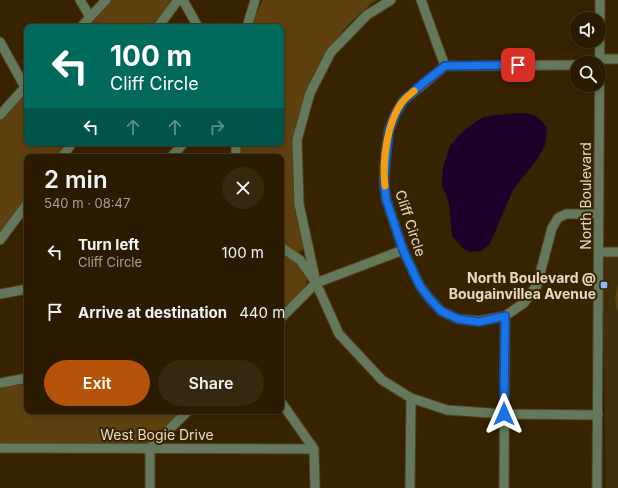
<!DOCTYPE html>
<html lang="en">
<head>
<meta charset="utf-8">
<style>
  body { margin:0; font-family:Inter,sans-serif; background:#36270f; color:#f1f3f6; height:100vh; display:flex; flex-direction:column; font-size:15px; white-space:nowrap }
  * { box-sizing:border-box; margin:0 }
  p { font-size:13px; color:#a5a199 }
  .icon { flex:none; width:22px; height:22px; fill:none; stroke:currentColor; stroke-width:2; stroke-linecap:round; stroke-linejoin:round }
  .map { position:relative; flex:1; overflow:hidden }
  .details { position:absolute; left:24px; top:154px; width:260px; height:260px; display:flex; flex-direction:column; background:#2a1a00; border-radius:8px; box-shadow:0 2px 6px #0003,0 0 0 1px #463822 }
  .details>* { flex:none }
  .top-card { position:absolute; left:24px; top:24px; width:260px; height:122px; border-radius:8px; box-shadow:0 2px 6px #0003,0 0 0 1px #463822; background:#00695c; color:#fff; overflow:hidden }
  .tools { position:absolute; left:570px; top:12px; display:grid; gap:8px }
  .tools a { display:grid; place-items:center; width:36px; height:36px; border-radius:50%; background:#2a1a00; box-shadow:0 2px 6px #0003,0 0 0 1px #463822; font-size:20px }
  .pin { position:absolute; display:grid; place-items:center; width:34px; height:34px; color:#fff; margin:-17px; border-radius:8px; box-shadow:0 2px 6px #0006 }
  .me { position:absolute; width:44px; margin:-22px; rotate:0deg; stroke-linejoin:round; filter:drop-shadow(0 0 3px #0008) }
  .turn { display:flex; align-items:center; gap:14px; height:84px; padding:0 20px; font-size:18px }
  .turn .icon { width:52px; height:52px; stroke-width:2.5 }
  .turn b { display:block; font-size:28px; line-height:34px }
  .lanes { display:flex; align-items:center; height:38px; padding:0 20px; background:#0003; justify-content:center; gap:20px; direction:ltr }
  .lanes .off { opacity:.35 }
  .round { display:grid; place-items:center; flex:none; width:42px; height:42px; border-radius:21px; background:#36270f }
  .overview { display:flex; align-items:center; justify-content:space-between; height:68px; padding:0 20px }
  h1 { font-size:24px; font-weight:600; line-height:30px }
  .primary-button { display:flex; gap:8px; margin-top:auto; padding:8px 20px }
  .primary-button a { flex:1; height:46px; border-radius:24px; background:#b45309; color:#fff; font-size:16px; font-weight:600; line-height:46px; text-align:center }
  .primary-button a+a { background:#36270f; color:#f1f3f6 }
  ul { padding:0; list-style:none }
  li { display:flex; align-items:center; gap:12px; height:60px; padding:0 20px }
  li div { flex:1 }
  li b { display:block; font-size:15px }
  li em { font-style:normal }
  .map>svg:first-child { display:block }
  .built { fill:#412e0a }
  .green { fill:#5e410f }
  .water { fill:#20002b }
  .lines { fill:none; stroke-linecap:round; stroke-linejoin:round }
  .minor-casing { stroke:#544020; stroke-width:11 }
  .minor { stroke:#64795b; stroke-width:9 }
  .route-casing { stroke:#114b97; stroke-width:10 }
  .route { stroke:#1a73e8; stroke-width:7 }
  .slow { stroke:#f59e0b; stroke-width:7 }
  .poi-dot { fill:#8abafc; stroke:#382300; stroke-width:1.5 }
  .labels { text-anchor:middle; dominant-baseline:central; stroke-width:4; stroke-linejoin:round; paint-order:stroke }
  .street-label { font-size:14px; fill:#e7d9c5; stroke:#382300 }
  .poi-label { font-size:14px; font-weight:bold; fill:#e7d9c5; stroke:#382300; text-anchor:end }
</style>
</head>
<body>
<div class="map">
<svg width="618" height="488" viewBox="0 0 618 488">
  <rect width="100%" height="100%" fill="#382300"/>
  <path class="built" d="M606,254H618V488H606L603,258Z"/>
  <path class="green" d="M111,0H175L156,27H86Z
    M263,0H378L372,3L349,24L330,46L322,58L314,76L298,123L304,249L301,251L296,253L281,244V157H240L239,143H281V27H251L252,21Z
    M27,90V143H69L58,157H27V198L0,234V119Z
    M281,251C319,280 311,283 281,313Z
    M618,283V313L615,298Z
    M27,381V411H183L150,444L0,445V386Z"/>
  <path class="water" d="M523,113C536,114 540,117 547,128L545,145L538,158L513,190L490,244L481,251L470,252L463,248L452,236L449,203L442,185L443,167L450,146L460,134L468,127L483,117L496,115Z"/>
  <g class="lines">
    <g class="minor-casing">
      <path id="minor" d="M80,0L90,17
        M183,0L198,27
        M391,0L367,15L331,52L310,93L297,140L299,204L316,283L339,334L382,380L411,398L447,410L504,414L598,415
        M421,0L445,66
        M81,27L106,0
        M158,27L178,0
        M247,27L255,0
        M0,42L25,87
        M600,59H618
        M577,65L445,66L403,101L395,115L389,130L386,153L384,181L386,199L403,250L420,286L429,298L441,311L458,319L479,321L505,316L524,303L537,285L552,228L558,218L566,214H599
        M0,115L27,85
        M236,143V157
        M62,157L72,143
        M171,157L184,143
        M0,240L27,204
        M281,247L300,260L314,280
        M599,252H618
        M0,294L27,289
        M281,318L316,283L403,250
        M0,383L27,378
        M281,402L314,449L315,488
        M0,448L314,449
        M150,488V448L188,411
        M410,488L411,398
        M504,488L505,316
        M597,488L600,0"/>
    </g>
    <use href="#minor" class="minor"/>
  </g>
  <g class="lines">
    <g class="route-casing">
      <path id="route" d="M504,414L505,316L479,322L458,319L441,311L429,298L420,286L403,250L386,199L384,181L389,130L395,115L403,101L422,84L445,66L518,65"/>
    </g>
    <use href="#route" class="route"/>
    <path class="slow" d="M385,186C382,162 387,121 403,101C406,97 411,94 414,91"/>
  </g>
  <rect class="poi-dot" x="600" y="281" width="8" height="8" rx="2"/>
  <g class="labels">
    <g class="street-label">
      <text transform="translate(585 196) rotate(-90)">North Boulevard</text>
      <text transform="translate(411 223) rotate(72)">Cliff Circle</text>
      <text x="157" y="434">West Bogie Drive</text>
    </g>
    <g class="poi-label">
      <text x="596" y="277">North Boulevard @<tspan x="596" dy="16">Bougainvillea Avenue</tspan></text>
    </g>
  </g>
</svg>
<div class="tools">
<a><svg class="icon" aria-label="sound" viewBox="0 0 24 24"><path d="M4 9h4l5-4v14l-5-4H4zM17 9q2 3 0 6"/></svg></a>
<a><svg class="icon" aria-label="search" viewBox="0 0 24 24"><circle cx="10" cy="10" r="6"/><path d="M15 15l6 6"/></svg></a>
</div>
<div class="pin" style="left:518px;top:65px;background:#d93025"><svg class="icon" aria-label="arrive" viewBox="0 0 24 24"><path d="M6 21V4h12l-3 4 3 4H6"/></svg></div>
<svg class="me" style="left:504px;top:414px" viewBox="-20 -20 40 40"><path d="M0-17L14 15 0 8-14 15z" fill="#1a73e8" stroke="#fff" stroke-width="4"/></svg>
<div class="top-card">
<div class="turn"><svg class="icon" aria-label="left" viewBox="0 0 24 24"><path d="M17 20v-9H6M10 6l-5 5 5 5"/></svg><div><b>100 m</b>Cliff Circle</div></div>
<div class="lanes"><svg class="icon" aria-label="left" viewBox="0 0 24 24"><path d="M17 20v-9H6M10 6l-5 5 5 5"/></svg><svg class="icon off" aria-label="ahead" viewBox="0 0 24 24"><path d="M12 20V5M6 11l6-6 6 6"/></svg><svg class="icon off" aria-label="ahead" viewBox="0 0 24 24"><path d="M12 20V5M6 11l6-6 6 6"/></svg><svg class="icon off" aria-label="right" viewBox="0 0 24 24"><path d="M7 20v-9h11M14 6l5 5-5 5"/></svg></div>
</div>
<section class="details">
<div class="overview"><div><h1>2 min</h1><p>540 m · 08:47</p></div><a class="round"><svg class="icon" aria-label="close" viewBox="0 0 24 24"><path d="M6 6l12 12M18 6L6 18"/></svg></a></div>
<ul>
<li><svg class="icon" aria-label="left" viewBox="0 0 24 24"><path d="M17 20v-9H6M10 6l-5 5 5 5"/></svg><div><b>Turn left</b><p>Cliff Circle</p></div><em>100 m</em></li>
<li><svg class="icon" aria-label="arrive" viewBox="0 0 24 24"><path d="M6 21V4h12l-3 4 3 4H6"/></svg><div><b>Arrive at destination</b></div><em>440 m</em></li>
</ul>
<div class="primary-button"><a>Exit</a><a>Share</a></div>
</section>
</div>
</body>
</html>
